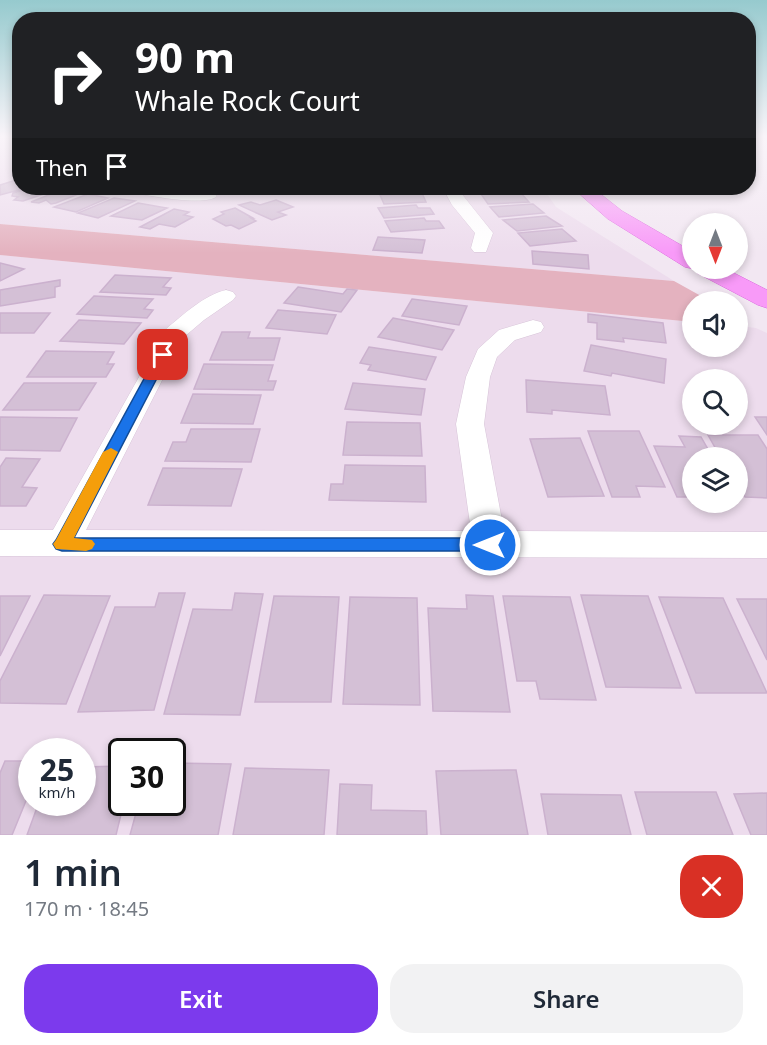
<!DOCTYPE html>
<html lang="en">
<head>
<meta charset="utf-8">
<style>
  body { margin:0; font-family:"Noto Sans",sans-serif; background:#f2f2f3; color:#1f2937; height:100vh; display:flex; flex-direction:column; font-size:22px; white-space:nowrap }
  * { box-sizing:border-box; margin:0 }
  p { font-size:20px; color:#747a83 }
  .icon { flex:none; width:33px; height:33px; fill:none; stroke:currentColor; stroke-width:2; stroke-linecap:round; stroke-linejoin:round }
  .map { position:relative; height:835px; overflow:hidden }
  .details { display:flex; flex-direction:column; background:#fff; flex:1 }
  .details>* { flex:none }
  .top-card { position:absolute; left:12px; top:12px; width:744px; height:183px; border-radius:24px; box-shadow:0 3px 9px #0003; background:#202124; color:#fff; overflow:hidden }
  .needle { width:39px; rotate:180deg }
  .tools { position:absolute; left:682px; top:213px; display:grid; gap:12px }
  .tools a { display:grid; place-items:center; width:66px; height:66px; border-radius:50%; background:#fff; box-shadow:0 3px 9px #0003; font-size:30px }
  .speed { position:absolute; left:18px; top:738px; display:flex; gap:12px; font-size:30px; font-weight:700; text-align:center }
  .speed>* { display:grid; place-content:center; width:78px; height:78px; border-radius:50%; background:#fff; box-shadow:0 3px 9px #0003; line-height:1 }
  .speed small { font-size:15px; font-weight:400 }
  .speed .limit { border:3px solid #111; border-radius:9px; background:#fff; color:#111 }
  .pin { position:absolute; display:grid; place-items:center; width:51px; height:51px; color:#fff; margin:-26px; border-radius:12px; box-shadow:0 3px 9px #0006 }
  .me { position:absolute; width:66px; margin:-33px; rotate:270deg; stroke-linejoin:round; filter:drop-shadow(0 0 4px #0008) }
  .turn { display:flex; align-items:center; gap:21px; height:126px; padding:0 24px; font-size:27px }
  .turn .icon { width:78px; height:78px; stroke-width:2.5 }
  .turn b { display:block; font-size:42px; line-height:51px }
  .then { display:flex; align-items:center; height:57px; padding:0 24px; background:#0003; gap:12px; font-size:22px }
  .round { display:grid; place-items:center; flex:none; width:63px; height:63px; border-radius:24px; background:#f2f2f3 }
  .summary { display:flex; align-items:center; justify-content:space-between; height:102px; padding:0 24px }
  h1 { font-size:36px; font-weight:600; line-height:45px }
  .primary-button { display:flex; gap:12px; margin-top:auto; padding:12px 24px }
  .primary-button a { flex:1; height:69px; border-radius:24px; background:#7c3aed; color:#fff; font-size:24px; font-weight:600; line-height:69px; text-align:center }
  .primary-button a+a { background:#f2f2f3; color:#1f2937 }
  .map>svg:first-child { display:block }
  .residential { fill:#eddced; fill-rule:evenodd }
  .green { fill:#e4b2bf }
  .building { fill:#d4c0d6; stroke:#cbb1ce; stroke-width:1.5 }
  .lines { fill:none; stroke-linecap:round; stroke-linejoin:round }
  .minor-casing { stroke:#d7c4d8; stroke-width:1 }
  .major-casing { stroke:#db6bdd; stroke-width:1 }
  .minor { fill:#fff; fill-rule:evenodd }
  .major { fill:#f89af8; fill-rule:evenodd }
  .route { fill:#1a73e8; stroke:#114b97; stroke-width:1.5 }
  .slow { fill:#f59e0b }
</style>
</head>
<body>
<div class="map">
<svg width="767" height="835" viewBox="0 0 767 835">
  <rect width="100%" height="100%" fill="#f2e7f2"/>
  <path class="residential" d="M0,136H19L20,188H543L556,207L674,281L0,224Z
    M0,255L693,322V346H738V326L756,328L767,333V835H0ZM693,380H738V424H693ZM693,458H738V502H693ZM32,752H82V802H32ZM122,752H172V802H122Z"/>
  <path class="green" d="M0,224L674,281L710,301L693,302V322L0,255Z"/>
  <path class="building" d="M16,180L20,181V188H26L0,195V185Z
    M30,188H61L23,201L14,200L18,197L12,196L13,193Z
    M66,188L80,189L72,193L76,195L56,203L51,204L46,200L39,203L31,202Z
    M259,188H292L293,189L255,193L253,189Z
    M375,188H419L420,191L375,192Z
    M478,188H518L520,190L481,191Z
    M520,192L529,202L488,204L481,194Z
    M422,193L426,202L384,204L380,195Z
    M88,194L108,198L76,212L54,207Z
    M114,198L135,201L98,218L78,213Z
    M276,200L293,207L278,212L286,215L272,220L239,205L251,202L260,205Z
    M138,203L167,208L142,220L111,216Z
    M533,204L544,213L499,217L490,207Z
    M416,205L418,208H430L434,214L384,218L378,208Z
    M235,208L253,218H251L256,221L239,229L231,225L226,226L213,219L224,214L221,212Z
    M174,209L189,212L184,215L193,217L175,227L159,224L150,229L140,227Z
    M546,216L562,226L517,231L503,220Z
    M424,218L426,221H439L444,228L391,232L385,221Z
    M562,229L576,241L530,246L518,233Z
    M378,237L425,240L422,253L373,250Z
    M532,251L588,255L589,269L533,264Z
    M0,263L24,269L0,281Z
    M115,275L171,278L163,287L171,288L166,295L100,292Z
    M60,280V286L55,287V297L0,306V290Z
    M298,287L343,294L347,289L357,290L341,312L284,303Z
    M94,296L153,299L144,309L153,310L147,318L77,314Z
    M412,299L467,306L459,325L402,316Z
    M278,310L336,315L327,334L266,328Z
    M0,313H50L34,333H0Z
    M588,314L663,323L666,343L623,338L624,342L597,339V323L588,322Z
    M393,318L454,330L442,350L378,337Z
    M79,320L141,323L124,344L60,341Z
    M222,332H250L248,338H280L274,360H210Z
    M591,345L666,359L664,383L612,373L611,376L584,371Z
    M369,347L436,357L426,380L368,370L371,365L360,363Z
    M46,351L114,352L107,364H114L106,377H27Z
    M204,364L273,365L268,381H276L273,390L194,389Z
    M526,380L605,386L610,415L552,410V414L527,412Z
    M24,383H96L79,410H3Z
    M353,383L425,389L421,415L345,409Z
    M193,394L261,395L253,424L181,423Z
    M0,417L77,418L60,451L0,450Z
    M755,417H767V435Z
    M347,422L420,423L422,456L343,455Z
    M191,429H260L251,462L165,461L173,442H186Z
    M588,431H639L665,487L636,486L640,497H612Z
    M708,435H758L767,449V498L745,497L738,486V458H721Z
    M679,436L701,437L713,458H693V497H677L654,446L685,447Z
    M580,438L604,496L548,497L530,439Z
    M6,458L40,459L22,487L37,488L26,506H0V467Z
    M345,465L425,466L426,502L329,500L331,484H343Z
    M163,468L242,469L231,506L148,505Z
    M159,593H185L154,710L78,712L115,607H155Z
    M235,593L263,594L240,715L164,714L193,609L232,610Z
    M44,595L110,596L66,704L0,703V681Z
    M466,595L493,596L510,712L433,711L428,608L467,609Z
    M581,595L648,596L681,688L606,687Z
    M0,596H30L0,656Z
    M274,596L339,597L331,702H255Z
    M503,596L570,597L596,700L540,699L536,681H517Z
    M350,597L417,598L420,705L343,704Z
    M659,597L723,598L767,693H696Z
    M737,599H767V660Z
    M5,761H32V786L12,835H0V773Z
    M172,763L231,764L218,835H130L139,802H172Z
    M122,766V802H124L116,835H27L39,802H82V767Z
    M245,768L329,770L324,835H233Z
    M516,770L528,835H441L436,771Z
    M340,784L372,785L371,810L426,811L427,835H337Z
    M635,792H716L733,835H647Z
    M767,793V835H751L734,794Z
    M541,794L621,795L631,835H548Z"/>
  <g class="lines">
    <g class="minor-casing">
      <path id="minor" d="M125,188L209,191L217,196C207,207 142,195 127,191Z
        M443,188H457L493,233L486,252H474L471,248L475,233L452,205Z
        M226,290L233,292L236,296L233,300L204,320L184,337L86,530L471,531L456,424L466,377L478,349L499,330L533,320L541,322L544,327L541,332L515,340L497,357L490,377L484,424L504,531L767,532V558L0,556V530H53L166,329C183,315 204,295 226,290Z"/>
    </g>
    <g class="major-casing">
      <path id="major" d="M573,188H593L622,211L693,252V268H724L767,290V308L758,305L697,273L694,269L685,267L608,219Z"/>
    </g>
    <use href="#minor" class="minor"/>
    <use href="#major" class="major"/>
  </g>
  <linearGradient id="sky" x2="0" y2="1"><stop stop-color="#96cace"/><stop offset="0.54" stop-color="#f9f4f9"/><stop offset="1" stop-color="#f9f4f9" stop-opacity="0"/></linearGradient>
  <rect width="767" height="253" fill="url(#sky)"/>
  <path class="route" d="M163,351L169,355L74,538H490L496,540L499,545L496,550L490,551H62L56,549L53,544L56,540L157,355Z"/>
  <path class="slow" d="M111,448L118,452L74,538L92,540L95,544L92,549L86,551L56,549L53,544L56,540L103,452Z"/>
</svg>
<div class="tools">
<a><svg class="needle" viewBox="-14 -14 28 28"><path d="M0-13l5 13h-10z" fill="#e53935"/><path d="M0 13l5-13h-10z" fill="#747a83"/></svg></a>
<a><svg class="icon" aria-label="sound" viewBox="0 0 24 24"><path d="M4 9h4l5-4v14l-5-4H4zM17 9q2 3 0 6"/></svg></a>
<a><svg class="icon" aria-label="search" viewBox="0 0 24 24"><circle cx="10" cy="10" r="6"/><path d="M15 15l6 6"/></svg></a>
<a><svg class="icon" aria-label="layers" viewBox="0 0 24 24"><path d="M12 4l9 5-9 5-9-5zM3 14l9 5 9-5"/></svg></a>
</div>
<div class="speed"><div>25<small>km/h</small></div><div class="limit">30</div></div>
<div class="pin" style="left:163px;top:355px;background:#d93025"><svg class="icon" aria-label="arrive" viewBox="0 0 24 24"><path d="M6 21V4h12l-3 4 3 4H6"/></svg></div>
<svg class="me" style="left:490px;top:545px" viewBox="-20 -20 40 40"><circle r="17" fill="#1a73e8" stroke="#fff" stroke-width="3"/><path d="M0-11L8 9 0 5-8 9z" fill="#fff"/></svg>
<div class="top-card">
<div class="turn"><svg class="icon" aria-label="right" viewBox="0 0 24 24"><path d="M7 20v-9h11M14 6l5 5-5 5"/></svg><div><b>90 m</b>Whale Rock Court</div></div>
<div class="then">Then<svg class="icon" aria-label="arrive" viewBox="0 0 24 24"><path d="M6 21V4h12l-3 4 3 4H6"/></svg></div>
</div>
</div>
<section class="details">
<div class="summary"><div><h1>1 min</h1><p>170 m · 18:45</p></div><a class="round" style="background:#d93025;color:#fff"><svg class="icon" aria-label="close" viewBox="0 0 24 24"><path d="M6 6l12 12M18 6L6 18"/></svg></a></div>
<div class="primary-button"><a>Exit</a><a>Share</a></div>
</section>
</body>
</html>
